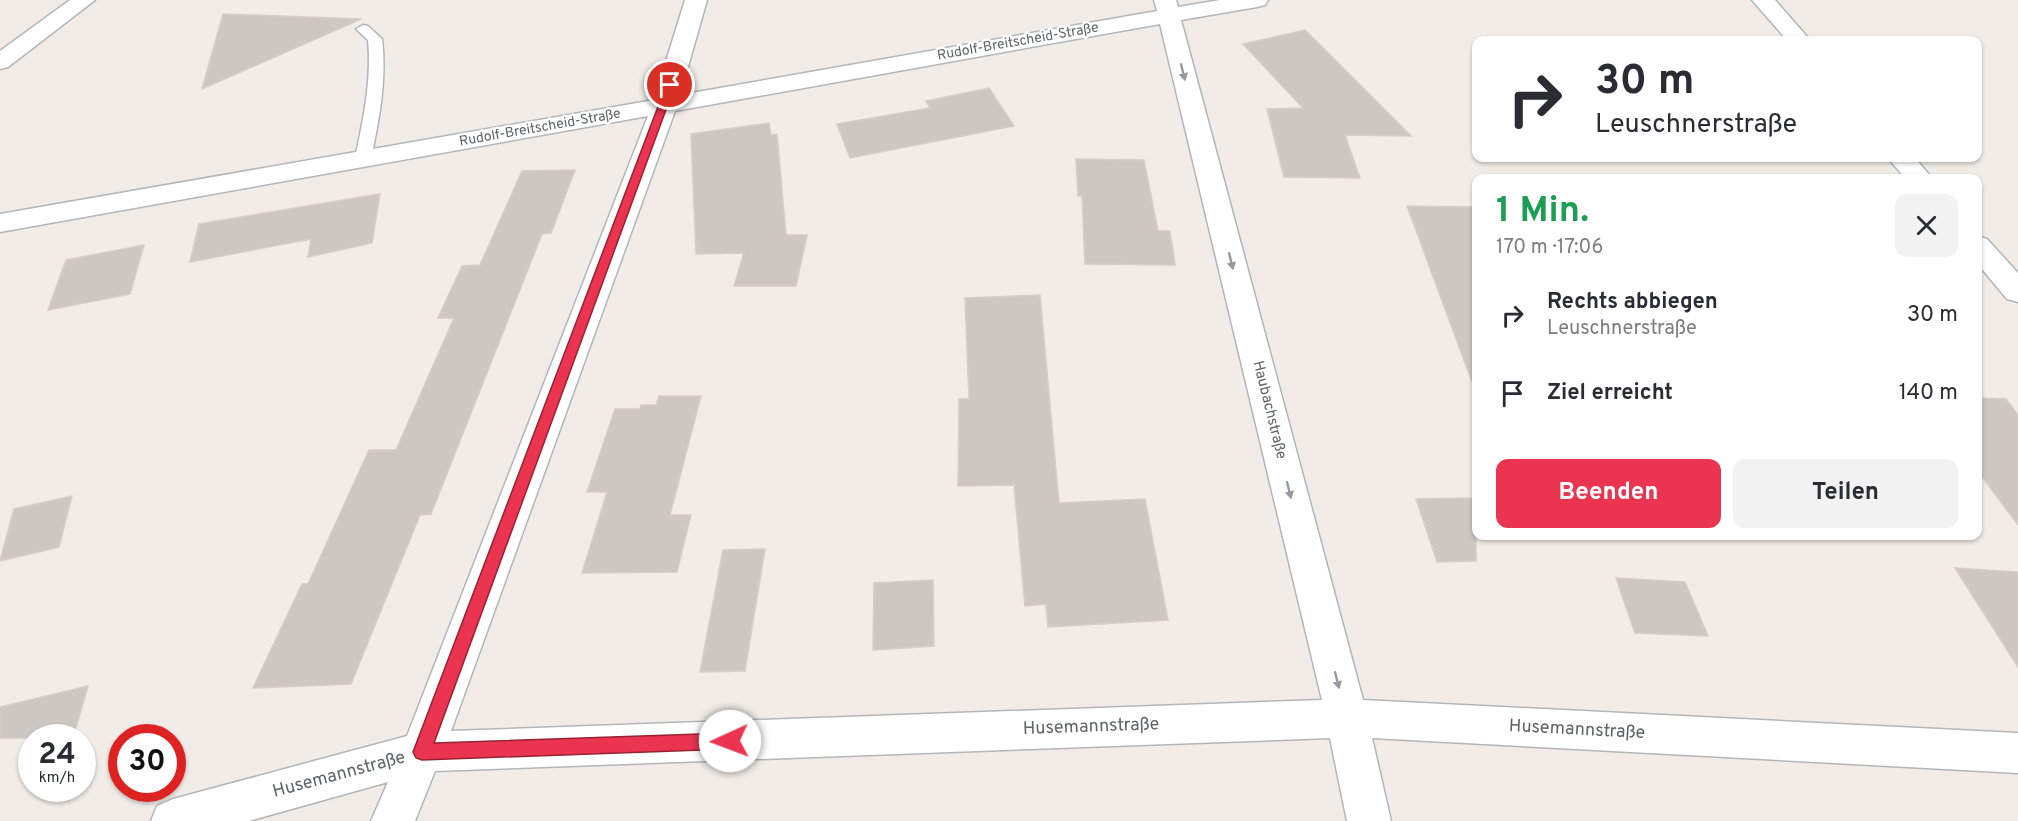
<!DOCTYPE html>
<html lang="de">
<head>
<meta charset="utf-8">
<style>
  body { margin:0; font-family:Overpass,sans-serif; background:#f2f2f3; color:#2b2b33; height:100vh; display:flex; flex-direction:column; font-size:22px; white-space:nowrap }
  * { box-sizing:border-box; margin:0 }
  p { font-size:20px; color:#7c7c81 }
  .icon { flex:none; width:33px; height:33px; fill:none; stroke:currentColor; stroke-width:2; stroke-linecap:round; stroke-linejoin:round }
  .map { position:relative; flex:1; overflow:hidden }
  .sheet { position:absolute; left:1472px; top:174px; width:510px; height:366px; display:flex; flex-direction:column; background:#fff; border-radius:12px; box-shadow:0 2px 4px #0004 }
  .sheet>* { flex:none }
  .top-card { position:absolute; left:1472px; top:36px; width:510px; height:126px; border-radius:12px; box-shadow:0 2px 4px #0004; background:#fff; color:#2b2b33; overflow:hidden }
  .speed { position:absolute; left:18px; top:724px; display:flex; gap:12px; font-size:30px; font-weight:700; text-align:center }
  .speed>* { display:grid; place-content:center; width:78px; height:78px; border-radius:50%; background:#fff; box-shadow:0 2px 4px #0004; line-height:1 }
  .speed small { font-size:15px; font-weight:400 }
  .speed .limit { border:9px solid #d22; background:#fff; color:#111 }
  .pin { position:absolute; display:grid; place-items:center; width:51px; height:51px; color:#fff; margin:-26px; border:3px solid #fff; border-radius:50%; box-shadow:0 2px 6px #0007 }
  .me { position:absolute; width:66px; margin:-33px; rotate:268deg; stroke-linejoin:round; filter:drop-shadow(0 0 4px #0008) }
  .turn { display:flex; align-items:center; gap:21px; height:126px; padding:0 24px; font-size:27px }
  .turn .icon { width:78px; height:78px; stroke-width:2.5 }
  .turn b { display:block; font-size:42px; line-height:51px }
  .round { display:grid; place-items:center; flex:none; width:63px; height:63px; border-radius:12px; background:#f2f2f3 }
  .head { display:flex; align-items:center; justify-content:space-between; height:102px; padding:0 24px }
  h1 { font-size:36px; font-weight:700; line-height:45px; color:#1e9e55 }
  .cta { display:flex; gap:12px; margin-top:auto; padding:12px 24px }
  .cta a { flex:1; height:69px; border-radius:12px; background:#ea3450; color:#fff; font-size:24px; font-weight:700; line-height:69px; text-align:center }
  .cta a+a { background:#f2f2f3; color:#2b2b33 }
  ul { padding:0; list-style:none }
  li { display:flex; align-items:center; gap:18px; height:78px; padding:0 24px }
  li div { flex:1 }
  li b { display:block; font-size:22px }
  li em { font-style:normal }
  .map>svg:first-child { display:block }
  .building { fill:#ccc7c3; stroke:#d6cdc5; stroke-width:1.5 }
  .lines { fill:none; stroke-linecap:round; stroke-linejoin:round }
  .lane-casing { stroke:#b2b6b9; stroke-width:3 }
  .street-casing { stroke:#b2b6b9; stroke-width:3 }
  .lane { fill:#fff; fill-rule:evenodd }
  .street { fill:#fff; fill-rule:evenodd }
  .oneway { fill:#969a9c }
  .route { fill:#ea3450; stroke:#982234; stroke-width:1.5 }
  .labels { text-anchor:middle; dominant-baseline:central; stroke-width:4.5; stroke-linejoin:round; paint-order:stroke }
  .far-street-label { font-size:14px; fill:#5e6467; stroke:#fff }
  .street-label { font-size:15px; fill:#5e6467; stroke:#fff }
  .near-street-label { font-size:18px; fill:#5e6467; stroke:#fff }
</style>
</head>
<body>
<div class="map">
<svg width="2018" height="821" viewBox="0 0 2018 821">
  <rect width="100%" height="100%" fill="#f1ece7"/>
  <path class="building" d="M223,14L361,19L202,89Z
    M1305,30L1411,136L1345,135L1360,178L1284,177L1267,109L1303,108L1243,44Z
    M989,88L1014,126L850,158L837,124L930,108L926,101Z
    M769,123L771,135L777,134L786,235H807L796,286H734L744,253L696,254L691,134Z
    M1076,159L1144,160L1158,231H1170L1175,265L1085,264L1082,196H1078Z
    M575,170L551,233L542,234L431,514L420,515L351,684L253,688L302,584H308L369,450H396L454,318H438L462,266L480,265L522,171Z
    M380,194L372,243L308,257L311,239L190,262L199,224Z
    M1407,206L1476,207V382H1472Z
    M144,245L130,294L48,310L66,260Z
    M1040,295L1059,503L1145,499L1168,620L1048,627L1046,604L1025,606L1014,485L958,486L959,399H969L965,298Z
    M659,396H701L670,515H691L677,572L582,573L607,492H587L615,409H640L641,405H656Z
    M1977,398L2006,399L2018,415V525L1977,470Z
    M72,496L59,547L0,561L14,509Z
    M1476,498V561L1437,562L1416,499Z
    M765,549L745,671L700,672L723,550Z
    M1955,568L2018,572V667Z
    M1616,578L1685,582L1708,636L1635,633Z
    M933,580L934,646L873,650L874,583Z
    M88,686L73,738H0V707Z"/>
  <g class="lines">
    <g class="lane-casing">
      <path id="lane" d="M363,25L368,26L382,39C387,80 379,119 371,159L363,164L355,159C363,120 372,81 368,40L356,29Z"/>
    </g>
    <g class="street-casing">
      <path id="street" d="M70,0H95L8,67L0,69V51Z
        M685,0H707L680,95L1157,11L1154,0H1176L1178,7L1220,0H1268L1265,5L1257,7L1181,20L1363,700L2018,733V773L1372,738L1391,821H1347L1330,738L435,771L415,821H371L388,782L249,821H151L157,806L173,799L407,736L648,116L0,232V214L654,100ZM1160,24L1322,700L451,731L675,111Z
        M1752,0H1775L1810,40H1787Z
        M1888,158H1915L1932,178H1905Z
        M1977,236L1987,239L2018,273V302L2007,299L1977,263Z"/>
    </g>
    <use href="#lane" class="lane"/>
    <use href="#street" class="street"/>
  </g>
  <defs><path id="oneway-solid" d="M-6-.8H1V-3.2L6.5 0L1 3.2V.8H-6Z" transform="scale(1.5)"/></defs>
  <g class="oneway">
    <use href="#oneway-solid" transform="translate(1183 72) rotate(76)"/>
    <use href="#oneway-solid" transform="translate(1231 261) rotate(76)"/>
    <use href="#oneway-solid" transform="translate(1289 490) rotate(76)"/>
    <use href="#oneway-solid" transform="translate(1337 680) rotate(76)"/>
  </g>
  <path class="route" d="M667,83L675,85L434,743L730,733L736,735L739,741L736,746L730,749L422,760L416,758L413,752Z"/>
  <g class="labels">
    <g class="far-street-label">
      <text transform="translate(1018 42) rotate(-10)">Rudolf-Breitscheid-Straße</text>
      <text transform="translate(540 128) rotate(-10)">Rudolf-Breitscheid-Straße</text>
    </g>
    <g class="street-label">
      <text transform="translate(1269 410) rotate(76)">Haubachstraße</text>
    </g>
    <g class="near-street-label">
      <text transform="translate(1091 727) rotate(-2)">Husemannstraße</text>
      <text transform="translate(1577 730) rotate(3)">Husemannstraße</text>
      <text transform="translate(339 775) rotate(-15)">Husemannstraße</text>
    </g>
  </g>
</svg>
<div class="speed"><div>24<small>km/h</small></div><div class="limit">30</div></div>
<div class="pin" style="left:670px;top:85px;background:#d93025"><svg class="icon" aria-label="arrive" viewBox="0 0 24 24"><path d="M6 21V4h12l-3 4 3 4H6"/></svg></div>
<svg class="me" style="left:730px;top:741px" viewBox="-20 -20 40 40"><circle r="19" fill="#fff"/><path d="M0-13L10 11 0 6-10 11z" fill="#ea3450"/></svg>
<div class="top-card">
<div class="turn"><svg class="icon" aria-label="right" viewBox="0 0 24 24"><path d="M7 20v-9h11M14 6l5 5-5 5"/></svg><div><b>30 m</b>Leuschnerstraße</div></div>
</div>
<section class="sheet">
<div class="head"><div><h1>1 Min.</h1><p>170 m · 17:06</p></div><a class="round"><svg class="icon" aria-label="close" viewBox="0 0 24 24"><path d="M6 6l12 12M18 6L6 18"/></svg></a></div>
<ul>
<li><svg class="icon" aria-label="right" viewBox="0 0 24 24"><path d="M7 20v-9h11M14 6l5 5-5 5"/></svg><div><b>Rechts abbiegen</b><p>Leuschnerstraße</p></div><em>30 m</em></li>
<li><svg class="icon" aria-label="arrive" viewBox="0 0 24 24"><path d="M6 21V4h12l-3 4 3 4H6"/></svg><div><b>Ziel erreicht</b></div><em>140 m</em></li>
</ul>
<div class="cta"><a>Beenden</a><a>Teilen</a></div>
</section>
</div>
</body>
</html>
